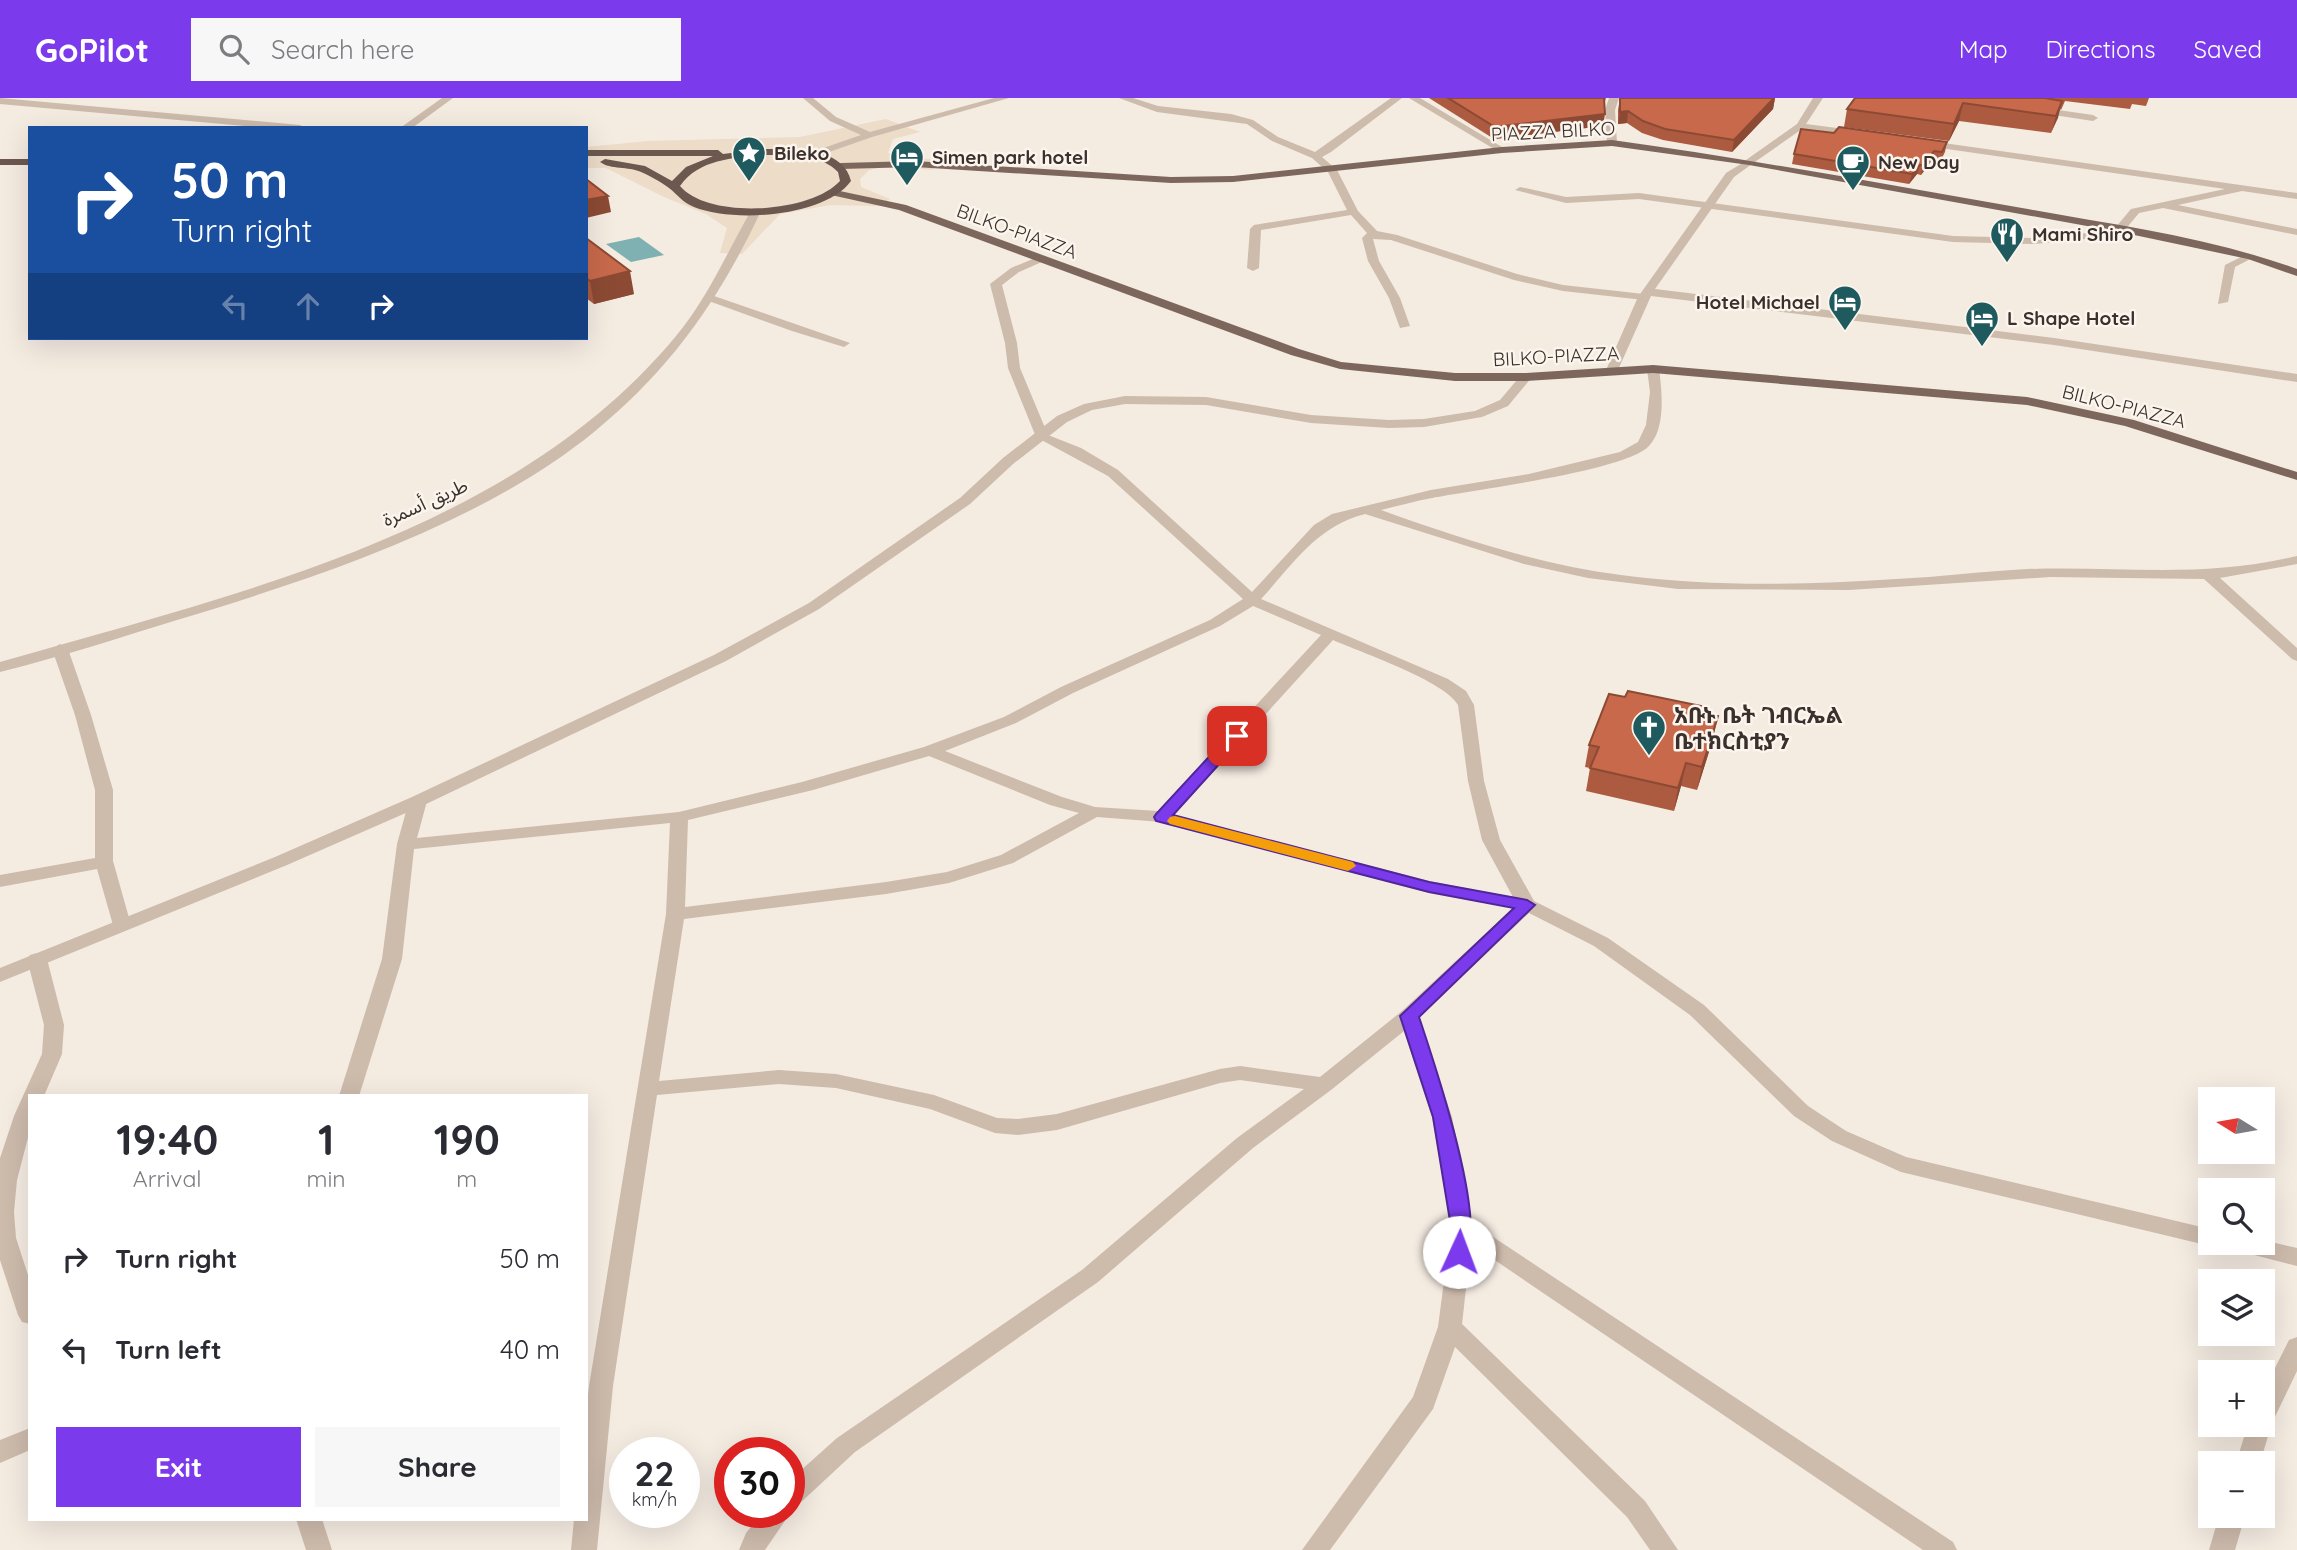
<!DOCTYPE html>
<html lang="en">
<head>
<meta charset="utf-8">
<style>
  body { margin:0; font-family:Quicksand,"Noto Sans Arabic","Noto Sans Ethiopic",sans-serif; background:#f7f7f7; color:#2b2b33; height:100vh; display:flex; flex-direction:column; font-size:26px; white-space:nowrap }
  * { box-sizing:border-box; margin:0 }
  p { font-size:23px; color:#7c7c81 }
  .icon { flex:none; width:38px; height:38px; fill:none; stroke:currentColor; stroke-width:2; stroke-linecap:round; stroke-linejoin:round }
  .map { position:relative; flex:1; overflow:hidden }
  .panel { position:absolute; left:28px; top:996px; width:560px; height:427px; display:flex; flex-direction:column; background:#fff; border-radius:0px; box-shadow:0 7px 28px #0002 }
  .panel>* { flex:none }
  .guide { position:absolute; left:28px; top:28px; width:560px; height:214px; border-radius:0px; box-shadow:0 7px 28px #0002; background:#1a4fa0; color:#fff; overflow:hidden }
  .needle { width:46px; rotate:281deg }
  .controls { position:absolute; left:2198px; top:989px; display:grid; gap:14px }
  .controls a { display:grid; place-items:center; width:77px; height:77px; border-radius:0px; background:#fff; box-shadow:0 7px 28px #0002; font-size:35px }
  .speed { position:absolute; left:609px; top:1339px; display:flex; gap:14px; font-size:35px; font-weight:700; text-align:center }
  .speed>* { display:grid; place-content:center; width:91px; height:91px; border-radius:50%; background:#fff; box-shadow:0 7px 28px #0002; line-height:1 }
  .speed small { font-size:18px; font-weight:400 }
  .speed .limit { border:10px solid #d22; background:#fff; color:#111 }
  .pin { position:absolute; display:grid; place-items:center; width:60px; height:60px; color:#fff; margin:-30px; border-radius:14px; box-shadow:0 4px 10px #0006 }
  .me { position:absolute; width:77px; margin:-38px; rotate:2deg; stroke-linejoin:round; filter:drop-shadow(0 0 5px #0008) }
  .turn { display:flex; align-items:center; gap:24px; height:147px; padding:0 28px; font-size:32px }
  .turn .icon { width:91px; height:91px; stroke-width:2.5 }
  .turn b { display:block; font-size:49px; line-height:60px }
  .lanes { display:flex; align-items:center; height:66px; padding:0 28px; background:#0003; justify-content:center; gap:35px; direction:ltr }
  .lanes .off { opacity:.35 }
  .eta { display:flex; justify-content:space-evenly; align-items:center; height:119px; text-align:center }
  .eta b { font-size:42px; font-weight:800; line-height:49px }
  .action { display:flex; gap:14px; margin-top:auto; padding:14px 28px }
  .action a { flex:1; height:80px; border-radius:0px; background:#7c3aed; color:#fff; font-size:28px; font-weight:800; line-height:80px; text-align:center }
  .action a+a { background:#f7f7f7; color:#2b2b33 }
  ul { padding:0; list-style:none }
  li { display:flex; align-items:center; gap:21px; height:91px; padding:0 28px }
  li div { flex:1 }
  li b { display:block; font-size:26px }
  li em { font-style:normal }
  header { display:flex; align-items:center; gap:42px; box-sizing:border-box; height:98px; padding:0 35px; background:#7c3aed; color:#fff }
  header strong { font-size:33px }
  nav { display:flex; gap:38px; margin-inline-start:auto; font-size:24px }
  .search { width:490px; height:63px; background:#f7f7f7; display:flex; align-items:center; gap:18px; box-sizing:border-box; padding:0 24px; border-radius:0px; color:#7c7c81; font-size:26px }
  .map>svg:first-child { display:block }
  .plaza { fill:#ecdcc8 }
  .water { fill:#7fb0b2 }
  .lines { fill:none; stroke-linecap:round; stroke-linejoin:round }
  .minor { fill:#cdbbac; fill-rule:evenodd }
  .tertiary { fill:#cdbbac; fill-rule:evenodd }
  .primary { fill:#7d675c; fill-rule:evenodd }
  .trunk { fill:#6c584f; fill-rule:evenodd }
  .wall { fill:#ac5a40 }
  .shaded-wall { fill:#8c4a34 }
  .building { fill:#c8694b; stroke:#8c4a34; stroke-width:2 }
  .route { fill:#7c3aed; stroke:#51269a; stroke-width:2 }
  .slow { fill:#f59e0b }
  .labels { text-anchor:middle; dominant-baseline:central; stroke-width:5; stroke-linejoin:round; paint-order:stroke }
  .far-street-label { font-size:19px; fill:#3b302b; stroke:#fbf5ee }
  .far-poi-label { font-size:19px; font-weight:bold; fill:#3b302b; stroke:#fbf5ee; text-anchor:start }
  .poi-label { font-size:23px; font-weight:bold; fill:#3b302b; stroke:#fbf5ee; text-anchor:start }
</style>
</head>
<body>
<header>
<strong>GoPilot</strong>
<div class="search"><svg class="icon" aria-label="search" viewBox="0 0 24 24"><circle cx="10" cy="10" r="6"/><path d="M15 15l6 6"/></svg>Search here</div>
<nav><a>Map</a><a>Directions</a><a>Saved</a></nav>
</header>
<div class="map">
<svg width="2297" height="1452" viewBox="0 0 2297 1452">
  <rect width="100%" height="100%" fill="#f4ebe1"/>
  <path class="plaza" d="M886,21L920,34L893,41L888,55L941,63L932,72L888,68L869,72L860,81L861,89L890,101L880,108L830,107L780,116L742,156L720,155L727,130L706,116L664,99L606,70H586V49L649,43L800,39Z"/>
  <path class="water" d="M639,139L664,157L631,164L606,146Z"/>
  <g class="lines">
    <path class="minor" d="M0,0L300,27L305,30H266L0,6Z
      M442,0H453L412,30H400Z
      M803,0H813L836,19L870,34L994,0H1009L872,39L812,60L809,59V55L861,37L830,23Z
      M1119,0H1133L1158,8L1231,16L1253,22L1278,39L1315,54L1391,0H1402L1331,54L1322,59L1337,72L1358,113L1377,133L1397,137L1517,176L1563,187L1644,196L1650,199L1644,202L1563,193L1514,182L1391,142L1373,141L1379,163L1400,200L1410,228L1400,230L1389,200L1368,163L1362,140L1367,135L1351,117L1261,132L1259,170L1253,173L1247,170L1250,131L1254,127L1347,112L1328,74L1312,60L1272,43L1247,26L1157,14Z
      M1409,0H1420L1507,52L1499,54Z
      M1609,0H1619L1615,12L1617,45L1612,48L1607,45L1605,12Z
      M1813,0H1823L1806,26L1860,33L1863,34V38L1802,31L1752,66H1746V62L1797,26Z
      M2037,9L2093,17L2098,20L2093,23L2034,14L2032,12Z
      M1922,42L2297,95V101L2242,93L2178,107L2297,131V137L2163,110L2139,115L2124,133L2075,143L2032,146L1953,144L1639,101L1566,105L1515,92L1520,89L1566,99L1639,95L1953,138L2032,140L2075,137L2116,129L2131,111L2225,91L1919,47L1917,45Z
      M2247,156L2256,158L2235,169L2228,204L2218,206L2225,167Z
      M1040,158L1045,161L1044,163L1019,174L1002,187L1017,245L1020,270L1048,337L1081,350L1118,372L1252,494L1314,427L1332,416L1431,392L1529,376L1620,354L1638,344L1646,327L1650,294L1647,271L1653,267L1659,271C1662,293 1666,330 1649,348C1626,373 1472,392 1432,400C1415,403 1398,408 1381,412C1459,440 1538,466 1621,477C1711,489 1805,487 1896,481C1940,479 1984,473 2028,471C2123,468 2202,481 2297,458V466L2220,480L2297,550V563L2292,561L2204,481L2050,479L1849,492L1678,491L1588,480L1524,466L1365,416C1317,428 1294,465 1261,501L1448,581L1466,593L1474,607L1484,683L1500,742L1534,803L1608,840L1704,907L1808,1008L1846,1033L1906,1059L2210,1131V1144H2218L2210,1148L1901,1074L1832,1043L1794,1018L1690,917L1594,848L1529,815L1419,920L1452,1019L1472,1125L1953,1444L1957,1452H1923L1471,1146L1462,1226L1645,1403L1678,1452H1650L1627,1419L1455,1249L1433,1311L1330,1452H1302L1413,1299L1438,1229L1451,1129L1432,1019L1404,933L1331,992L1253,1050L1098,1184L855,1354L798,1407L789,1410V1383L837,1340L1082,1172L1237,1040L1304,991L1240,982L1220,985L1057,1032L1018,1037L995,1035L930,1011L836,990L779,986L657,997L613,1288L597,1452H571L574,1421H586V1313L589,1288L666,816L670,725L414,751L402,861L359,998H339L382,861L397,746L409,703L418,698L427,703L417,740L679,714L802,684L924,649L1004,619L1061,589L1210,522L1243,501L1108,378L1036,339L1008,270L1005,245L990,186L1011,170ZM1253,508L1321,537L1158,713L1095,709L1062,699L945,653L1016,625L1073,595L1220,528ZM1333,542C1360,554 1445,583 1458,607L1468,683L1482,742L1513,799L1429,783L1174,717ZM929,658L1050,707L1079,715L1001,757L947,774L886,784L685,809L688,722L813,692ZM1097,719L1162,724L1429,795L1513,810L1402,913L1320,979L1240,968L1220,971L1057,1016L1018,1021L997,1020L934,997L836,976L779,972L659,983L684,821L886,796L949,785L1013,765Z
      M706,198H714L850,245L844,249L792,233L706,202Z
      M60,546L68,551L91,617L113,692V763L131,827L122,833L113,827L97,771L0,789V777L95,760V692L75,617L52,551Z
      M37,855L44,857L47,861L64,927L62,956L44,998H30V1032L17,1082L14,1114L16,1140L30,1183V1226L22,1224L18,1217L0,1162V1060L14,1018L42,956L44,927L27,861L30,857Z
      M2263,1142L2297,1150V1168L2227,1150L2224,1144H2263Z
      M2297,1239V1273L2272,1325L2260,1365H2236L2248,1326H2263V1294L2289,1242Z
      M30,1330V1352L0,1365V1342Z
      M789,1411L791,1414L765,1452H739L746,1435L763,1414H789Z
      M2219,1418H2245L2235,1452H2209Z
      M296,1421H322L332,1452H306Z"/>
    <path class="tertiary" d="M1749,61L1754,64L1752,66L1734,79L1655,191L2054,240L2297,276V284L2054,247L1651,198L1618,272L1608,275L1606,272L1638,199L1726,75Z
      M752,111L761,113C719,202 671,271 594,334C481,426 316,480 177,522C119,540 60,559 0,574V564C235,496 513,435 676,238C709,198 727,154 752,111Z
      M1526,275L1532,279L1508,308L1482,319L1424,329L1389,330L1311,325L1206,307L1125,306L1092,312L1067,324L1013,366L970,406L819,511L726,563L424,707L287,767L0,884V870L275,759L412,699L714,557L809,505L960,400L1003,360L1057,318L1084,306L1125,298L1206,299L1311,317L1389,322L1424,321L1475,313L1500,302L1522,276Z"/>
    <path class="primary" d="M1612,42C1749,61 1885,86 2022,110C2114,127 2209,139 2297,171V178L2248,161L2120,134L1749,67L1612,48L1502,55L1233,84L1171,85L915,69L841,71L836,68L841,65L915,63L1171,79L1233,78L1502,49Z
      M835,92L906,107L1299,251L1341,264L1455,275H1526L1653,267L2027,299L2134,322L2297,374V382L2125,328L2027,307L1653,275L1526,283H1455L1340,271L1291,257L899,112L831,97L830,95Z"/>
    <path class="trunk" d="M763,51C792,51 843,48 851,83C825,119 733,125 694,109C682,104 678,97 669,90C661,84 650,78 641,74C628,68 611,72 600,64L605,61L645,68L672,83L686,69L713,58H586V52H718L723,56ZM763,57C788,57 820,55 838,74L840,83C811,115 709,122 680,88C699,61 733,60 763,57Z
      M0,61H30V67H0Z"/>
  </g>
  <path class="wall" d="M1429,0H1606L1604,6L1603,28L1494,41Z
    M1620,0H1775L1773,11L1732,54L1663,42L1642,35L1627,25L1618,26V12Z
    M1855,0H2149L2146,8L2132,6L2130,11L2065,3L2061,12L2060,11L2051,35L1959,23L1949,43L1844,29L1847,11Z
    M1834,35L1947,44L1945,54L1940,64L1932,62L1921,77L1917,76L1909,86L1792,66L1794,56Z
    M586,140L634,196L594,206L586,200Z
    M1625,599L1706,609L1705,616L1713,641L1697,692L1681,688L1674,713L1586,693L1590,670L1585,669L1589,647Z"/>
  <path class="shaded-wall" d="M1775,0L1773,11L1732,54L1734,42Z
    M2062,3L2058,20L2051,35L2056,18Z
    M1963,5L1959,23L1949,43L1954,26Z
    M1628,13L1627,25L1618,26L1620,14Z
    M1605,16L1603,28L1494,41L1495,29Z
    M1934,53L1932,62L1921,77L1923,67Z
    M1920,67L1917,76L1909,86L1912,76Z
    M608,98L611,114L586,120V102Z
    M630,173L634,196L594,206L590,183Z
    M1718,618L1713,641L1697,692L1702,669Z
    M1686,665L1681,688L1674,713L1678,690Z"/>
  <path class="building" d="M1448,0H1604L1605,16L1495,29Z
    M1620,0H1774L1734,42L1665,31L1643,23L1628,13L1620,14Z
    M1855,0H2045L2062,3L2056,18L1963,5L1954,26L1847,11Z
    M1839,29L1947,44L1942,54L1934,53L1923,67H1920L1912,76L1794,56L1801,31L1834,35Z
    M586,81L608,98L586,102Z
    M586,140L630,173L590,183L586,180Z
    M1628,593L1706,609L1704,616L1718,618L1702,669L1686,665L1678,690L1590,670L1599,649L1589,647L1609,596L1625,599Z"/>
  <path class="route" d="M1237,633L1244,638L1242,641L1173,717L1429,784L1527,802L1535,807L1419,919C1434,964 1487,1120 1466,1159L1459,1162L1452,1159L1449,1154L1451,1129L1433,1019L1400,918L1514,810L1429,794L1156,723L1154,719L1156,716L1231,635Z"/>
  <path class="slow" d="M1175,718L1353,764L1356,768L1348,773L1170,726L1167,723L1170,719Z"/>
  <defs>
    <g id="sight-pin" transform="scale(1.75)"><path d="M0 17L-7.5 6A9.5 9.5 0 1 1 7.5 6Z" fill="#1f5a5e" stroke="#fbf5ee"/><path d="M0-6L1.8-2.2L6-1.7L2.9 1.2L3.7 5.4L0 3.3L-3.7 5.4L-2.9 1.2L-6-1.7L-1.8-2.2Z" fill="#fff"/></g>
    <g id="hotel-pin" transform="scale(1.75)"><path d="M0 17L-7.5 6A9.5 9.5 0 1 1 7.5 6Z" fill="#1f5a5e" stroke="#fbf5ee"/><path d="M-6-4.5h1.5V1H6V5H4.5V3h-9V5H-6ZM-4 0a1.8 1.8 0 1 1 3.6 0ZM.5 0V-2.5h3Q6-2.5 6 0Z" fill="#fff"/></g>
    <g id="cafe-pin" transform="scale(1.75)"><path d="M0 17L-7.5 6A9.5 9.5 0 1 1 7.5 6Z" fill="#1f5a5e" stroke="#fbf5ee"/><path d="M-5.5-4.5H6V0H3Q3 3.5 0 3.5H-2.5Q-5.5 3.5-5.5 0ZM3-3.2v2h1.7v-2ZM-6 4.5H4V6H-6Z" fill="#fff"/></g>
    <g id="restaurant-pin" transform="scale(1.75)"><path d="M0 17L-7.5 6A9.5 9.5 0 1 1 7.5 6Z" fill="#1f5a5e" stroke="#fbf5ee"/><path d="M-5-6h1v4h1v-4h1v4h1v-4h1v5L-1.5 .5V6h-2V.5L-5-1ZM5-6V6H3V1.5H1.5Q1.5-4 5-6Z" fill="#fff"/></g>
    <g id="church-pin" transform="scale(1.75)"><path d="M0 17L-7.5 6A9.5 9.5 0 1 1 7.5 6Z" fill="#1f5a5e" stroke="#fbf5ee"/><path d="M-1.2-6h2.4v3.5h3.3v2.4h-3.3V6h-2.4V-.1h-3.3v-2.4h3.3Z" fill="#fff"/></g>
  </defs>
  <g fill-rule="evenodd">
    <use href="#sight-pin" x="749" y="55"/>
    <use href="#hotel-pin" x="907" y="59"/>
    <use href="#cafe-pin" x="1853" y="64"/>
    <use href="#restaurant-pin" x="2007" y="136"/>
    <use href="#hotel-pin" x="1845" y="204"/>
    <use href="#hotel-pin" x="1982" y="220"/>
    <use href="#church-pin" x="1649" y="629"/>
  </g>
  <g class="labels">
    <g class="far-street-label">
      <text transform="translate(1553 33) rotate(-3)">PIAZZA BILKO</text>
      <text transform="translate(1017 133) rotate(20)">BILKO-PIAZZA</text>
      <text transform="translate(1556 258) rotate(-3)">BILKO-PIAZZA</text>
      <text transform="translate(2124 308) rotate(14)">BILKO-PIAZZA</text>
      <text transform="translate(425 404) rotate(-24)">طريق أسمرة</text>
    </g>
    <g class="far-poi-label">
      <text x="774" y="55">Bileko</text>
      <text x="932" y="59">Simen park hotel</text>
      <text x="1878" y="64">New Day</text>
      <text x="2032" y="136">Mami Shiro</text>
      <text x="1820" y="204" text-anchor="end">Hotel Michael</text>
      <text x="2007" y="220">L Shape Hotel</text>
    </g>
    <g class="poi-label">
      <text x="1674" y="616">አቡኑ ቤት ገብርኤል<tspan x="1674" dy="26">ቤተክርስቲያን</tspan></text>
    </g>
  </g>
</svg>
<div class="controls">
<a><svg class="needle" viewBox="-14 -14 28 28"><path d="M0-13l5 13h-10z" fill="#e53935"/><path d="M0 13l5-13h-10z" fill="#7c7c81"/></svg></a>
<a><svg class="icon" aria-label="search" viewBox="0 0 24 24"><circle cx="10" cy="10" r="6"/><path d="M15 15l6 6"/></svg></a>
<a><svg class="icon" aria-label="layers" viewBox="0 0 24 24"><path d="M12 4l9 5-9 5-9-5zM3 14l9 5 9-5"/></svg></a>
<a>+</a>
<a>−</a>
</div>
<div class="speed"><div>22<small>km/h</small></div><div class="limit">30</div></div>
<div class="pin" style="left:1237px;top:638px;background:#d93025"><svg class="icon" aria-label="arrive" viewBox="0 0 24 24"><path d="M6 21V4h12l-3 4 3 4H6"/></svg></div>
<svg class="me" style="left:1459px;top:1154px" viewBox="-20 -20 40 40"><circle r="19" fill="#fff"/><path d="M0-13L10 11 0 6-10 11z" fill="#7c3aed"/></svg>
<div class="guide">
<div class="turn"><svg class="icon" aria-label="right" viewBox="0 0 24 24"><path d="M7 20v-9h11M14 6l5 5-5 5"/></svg><div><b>50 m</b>Turn right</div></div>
<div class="lanes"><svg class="icon off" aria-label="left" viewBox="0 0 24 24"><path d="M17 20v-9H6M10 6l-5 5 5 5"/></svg><svg class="icon off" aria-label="ahead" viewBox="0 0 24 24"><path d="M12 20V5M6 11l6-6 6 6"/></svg><svg class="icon" aria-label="right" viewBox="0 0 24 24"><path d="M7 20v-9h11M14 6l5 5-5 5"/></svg></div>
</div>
<section class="panel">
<div class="eta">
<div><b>19:40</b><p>Arrival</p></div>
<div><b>1</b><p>min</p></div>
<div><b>190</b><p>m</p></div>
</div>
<ul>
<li><svg class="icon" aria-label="right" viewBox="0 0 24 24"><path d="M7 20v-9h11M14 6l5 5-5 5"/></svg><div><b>Turn right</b></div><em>50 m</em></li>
<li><svg class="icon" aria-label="left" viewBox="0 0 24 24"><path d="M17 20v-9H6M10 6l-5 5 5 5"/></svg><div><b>Turn left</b></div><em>40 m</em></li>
</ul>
<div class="action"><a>Exit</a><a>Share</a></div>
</section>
</div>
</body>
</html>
